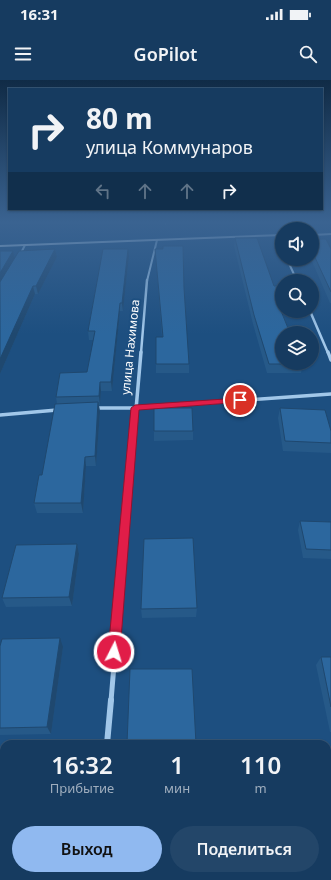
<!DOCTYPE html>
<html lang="ru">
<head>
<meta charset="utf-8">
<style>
  body { margin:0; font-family:"Noto Sans",sans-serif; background:#234669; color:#f1f3f6; height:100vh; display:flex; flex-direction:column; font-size:15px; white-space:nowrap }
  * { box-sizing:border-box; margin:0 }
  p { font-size:13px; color:#9eadbd }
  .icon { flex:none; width:22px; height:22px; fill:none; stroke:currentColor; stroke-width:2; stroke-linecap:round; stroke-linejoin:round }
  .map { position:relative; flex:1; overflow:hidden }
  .drawer { position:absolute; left:0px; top:660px; width:331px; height:140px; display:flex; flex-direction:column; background:#163b60; border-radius:12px 12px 0 0; box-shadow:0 1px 3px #0004,0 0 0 1px #355575 }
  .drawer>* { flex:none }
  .hud { position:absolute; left:8px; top:8px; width:315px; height:122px; border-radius:0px; box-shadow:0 1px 3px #0004,0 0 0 1px #355575; background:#163b60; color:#f1f3f6; overflow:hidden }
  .tools { position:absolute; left:275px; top:142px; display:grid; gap:8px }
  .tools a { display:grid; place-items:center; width:44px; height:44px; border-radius:50%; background:#163b60; box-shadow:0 1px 3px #0004,0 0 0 1px #355575; font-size:20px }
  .pin { position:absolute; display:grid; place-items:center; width:34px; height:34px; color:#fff; margin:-17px; border:2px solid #fff; border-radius:50%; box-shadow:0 1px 4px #0007 }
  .me { position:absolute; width:44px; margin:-22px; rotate:5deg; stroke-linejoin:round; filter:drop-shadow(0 0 3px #0008) }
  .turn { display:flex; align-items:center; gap:14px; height:84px; padding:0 12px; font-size:18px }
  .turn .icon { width:52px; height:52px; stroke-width:2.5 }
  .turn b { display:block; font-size:28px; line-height:34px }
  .lanes { display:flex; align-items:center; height:38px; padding:0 12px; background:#0003; justify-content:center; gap:20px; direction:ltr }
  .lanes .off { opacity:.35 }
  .eta { display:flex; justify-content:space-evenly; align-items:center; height:68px; text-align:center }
  .eta b { font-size:24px; font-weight:600; line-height:28px }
  .action { display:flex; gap:8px; margin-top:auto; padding:8px 12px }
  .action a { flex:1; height:46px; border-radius:24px; background:#90b9f0; color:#111; font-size:16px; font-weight:600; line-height:46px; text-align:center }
  .action a+a { background:#234669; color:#f1f3f6 }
  .status { display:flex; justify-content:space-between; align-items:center; height:28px; padding:0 20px; background:#163b60; direction:ltr }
  .status svg { height:11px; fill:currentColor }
  header { display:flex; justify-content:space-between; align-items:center; height:52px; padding:0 12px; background:#163b60; font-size:18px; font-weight:600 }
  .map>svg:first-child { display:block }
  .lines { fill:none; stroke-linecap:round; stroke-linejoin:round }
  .path { stroke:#a1c7e9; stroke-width:1.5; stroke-dasharray:1 1.5; stroke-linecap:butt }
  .minor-far5 { stroke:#a1c7e9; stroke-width:2 }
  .minor-far4 { stroke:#a1c7e9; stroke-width:2.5 }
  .minor-far3 { stroke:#a1c7e9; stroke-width:3.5 }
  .minor-far2 { stroke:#a1c7e9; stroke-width:4 }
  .minor-far1 { stroke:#a1c7e9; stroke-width:5 }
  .minor { stroke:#a1c7e9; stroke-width:6 }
  .secondary { fill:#cce2f7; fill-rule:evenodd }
  .wall { fill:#265988 }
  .shaded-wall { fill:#1f486f }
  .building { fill:#2c679e; stroke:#1f486f }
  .route { fill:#e11d48; stroke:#92132f }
  .labels { text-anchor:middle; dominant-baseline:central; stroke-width:4; stroke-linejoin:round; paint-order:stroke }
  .street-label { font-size:12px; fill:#fff; stroke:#1d4f80 }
</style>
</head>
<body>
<div class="status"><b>16:31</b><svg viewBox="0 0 49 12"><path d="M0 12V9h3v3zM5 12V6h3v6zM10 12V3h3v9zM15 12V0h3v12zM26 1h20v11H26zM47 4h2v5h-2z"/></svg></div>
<header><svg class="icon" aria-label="menu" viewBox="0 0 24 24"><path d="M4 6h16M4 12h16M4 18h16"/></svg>GoPilot<svg class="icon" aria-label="search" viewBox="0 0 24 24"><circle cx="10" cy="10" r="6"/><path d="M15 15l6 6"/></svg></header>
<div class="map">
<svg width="331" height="800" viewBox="0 0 331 800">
  <rect width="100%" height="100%" fill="#1d4f80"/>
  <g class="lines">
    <path class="path" d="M165,144L171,142
      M292,146L303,145"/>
    <path class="minor-far5" d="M277,156L282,167
      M20,175L25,165
      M287,179L297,201
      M147,201L157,160"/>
    <path class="minor-far4" d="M296,200L297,201
      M310,231L328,273
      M141,273L147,200"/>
    <path class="minor-far3" d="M328,272L331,280
      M94,328H135L331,314
      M0,335L57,330
      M133,364L141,272"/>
    <path class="minor-far2" d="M123,478L133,363"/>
    <path class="minor-far1" d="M111,621L123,477"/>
    <path class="minor" d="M107,664L111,620
      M95,796V800"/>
    <path class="secondary" d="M331,153V155L312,156V154Z
      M282,154V156L0,167V165Z"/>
  </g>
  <path class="wall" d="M235,158L274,206L282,220V231H283V235L303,284L301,293H267L253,244L234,166Z
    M312,159L331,169V223H330L311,179H312Z
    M55,169L57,177L38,214H35L0,294V171H13L15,178Z
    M155,169L184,208L189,284V293H156V257H162Z
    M129,176L123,231H120L112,311H101L100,325H99L100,332L96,386H86L83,433H37L34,423L42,395L57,324L56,317L87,292L94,260H89L88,251Z
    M280,328L331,351V373L283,371L278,338Z
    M154,351H193V360L154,361Z
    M300,441L331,442V479L303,478L298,450Z
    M77,464L79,474L72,526L6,527L2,518Z
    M197,528L196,537L142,538L141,529Z
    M0,566L63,567L51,654L0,655Z
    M321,577H331V652H330L316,585Z"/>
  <path class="shaded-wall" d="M55,169L57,177L38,214L36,206Z
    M128,169L129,176L123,231L122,223Z
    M13,171L15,178L0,204V193Z
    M33,206L35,214L0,294V279Z
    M120,223V231L112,311L111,302Z
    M100,302L101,311L100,325L99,316Z
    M98,322L100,332L96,386L95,376Z
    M85,377L86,386L83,433L81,423Z
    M77,464L79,474L72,526L69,517Z
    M60,558L63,567L51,654L47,647Z
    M9,796H15V800H9Z"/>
  <path class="building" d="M235,158H257L274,206H277L282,220V226H279L290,253H282V283H302L303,284H269L254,235Z
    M312,159H326L331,169V212L312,171Z
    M163,166H183L184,208L189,284H156V257H163L155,169H163Z
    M55,169L36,206H33L0,279V202L19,171Z
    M103,169H128L122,223H120L111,302H100L99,316L56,317L60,293L87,292L95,251H88Z
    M0,171H13L0,193Z
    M98,322L95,376L85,377L81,423H34L39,395H42L55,324Z
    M154,328H192L193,351H154Z
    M280,328L325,330L331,351V363L285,361Z
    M300,441L331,442V470L306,469Z
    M193,458L197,528L141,529L144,459Z
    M77,464L69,517L2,518L16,465Z
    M60,558L47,647L0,648V566L2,559Z
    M321,577H331V627Z
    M130,589H192L196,664H127Z
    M0,707H4V796H9V800H0Z"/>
  <linearGradient id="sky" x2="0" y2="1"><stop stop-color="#102b46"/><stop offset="0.56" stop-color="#3a6391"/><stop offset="1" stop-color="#3a6391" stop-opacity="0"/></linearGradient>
  <rect width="331" height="254" fill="url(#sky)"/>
  <path class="route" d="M240,318L243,319V322L139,330L120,572L119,576L114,578L110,576L108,572L131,328L135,325Z"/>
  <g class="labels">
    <g class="street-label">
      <text transform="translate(130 267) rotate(-84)">улица Нахимова</text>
    </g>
  </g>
</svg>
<div class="tools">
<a><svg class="icon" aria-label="sound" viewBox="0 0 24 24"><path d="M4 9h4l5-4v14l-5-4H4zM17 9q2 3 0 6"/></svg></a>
<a><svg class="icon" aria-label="search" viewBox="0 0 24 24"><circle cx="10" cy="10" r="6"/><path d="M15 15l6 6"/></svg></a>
<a><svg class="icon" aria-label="layers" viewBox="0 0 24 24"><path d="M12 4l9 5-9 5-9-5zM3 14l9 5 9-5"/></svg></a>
</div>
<div class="pin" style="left:240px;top:320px;background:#d93025"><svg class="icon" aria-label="arrive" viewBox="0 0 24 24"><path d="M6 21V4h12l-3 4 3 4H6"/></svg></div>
<svg class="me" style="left:114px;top:572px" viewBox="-20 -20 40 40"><circle r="17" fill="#e11d48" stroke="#fff" stroke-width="3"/><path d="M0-11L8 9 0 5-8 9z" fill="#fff"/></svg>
<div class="hud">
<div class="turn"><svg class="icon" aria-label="right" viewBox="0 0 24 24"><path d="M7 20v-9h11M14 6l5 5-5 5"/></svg><div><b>80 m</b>улица Коммунаров</div></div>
<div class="lanes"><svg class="icon off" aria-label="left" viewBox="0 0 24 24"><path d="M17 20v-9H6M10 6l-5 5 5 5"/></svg><svg class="icon off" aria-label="ahead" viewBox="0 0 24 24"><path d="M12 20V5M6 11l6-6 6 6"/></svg><svg class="icon off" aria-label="ahead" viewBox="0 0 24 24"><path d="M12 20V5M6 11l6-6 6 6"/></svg><svg class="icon" aria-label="right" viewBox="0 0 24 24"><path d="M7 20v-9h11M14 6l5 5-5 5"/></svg></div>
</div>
<section class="drawer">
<div class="eta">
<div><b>16:32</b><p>Прибытие</p></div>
<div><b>1</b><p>мин</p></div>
<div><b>110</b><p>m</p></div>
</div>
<div class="action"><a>Выход</a><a>Поделиться</a></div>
</section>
</div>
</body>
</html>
